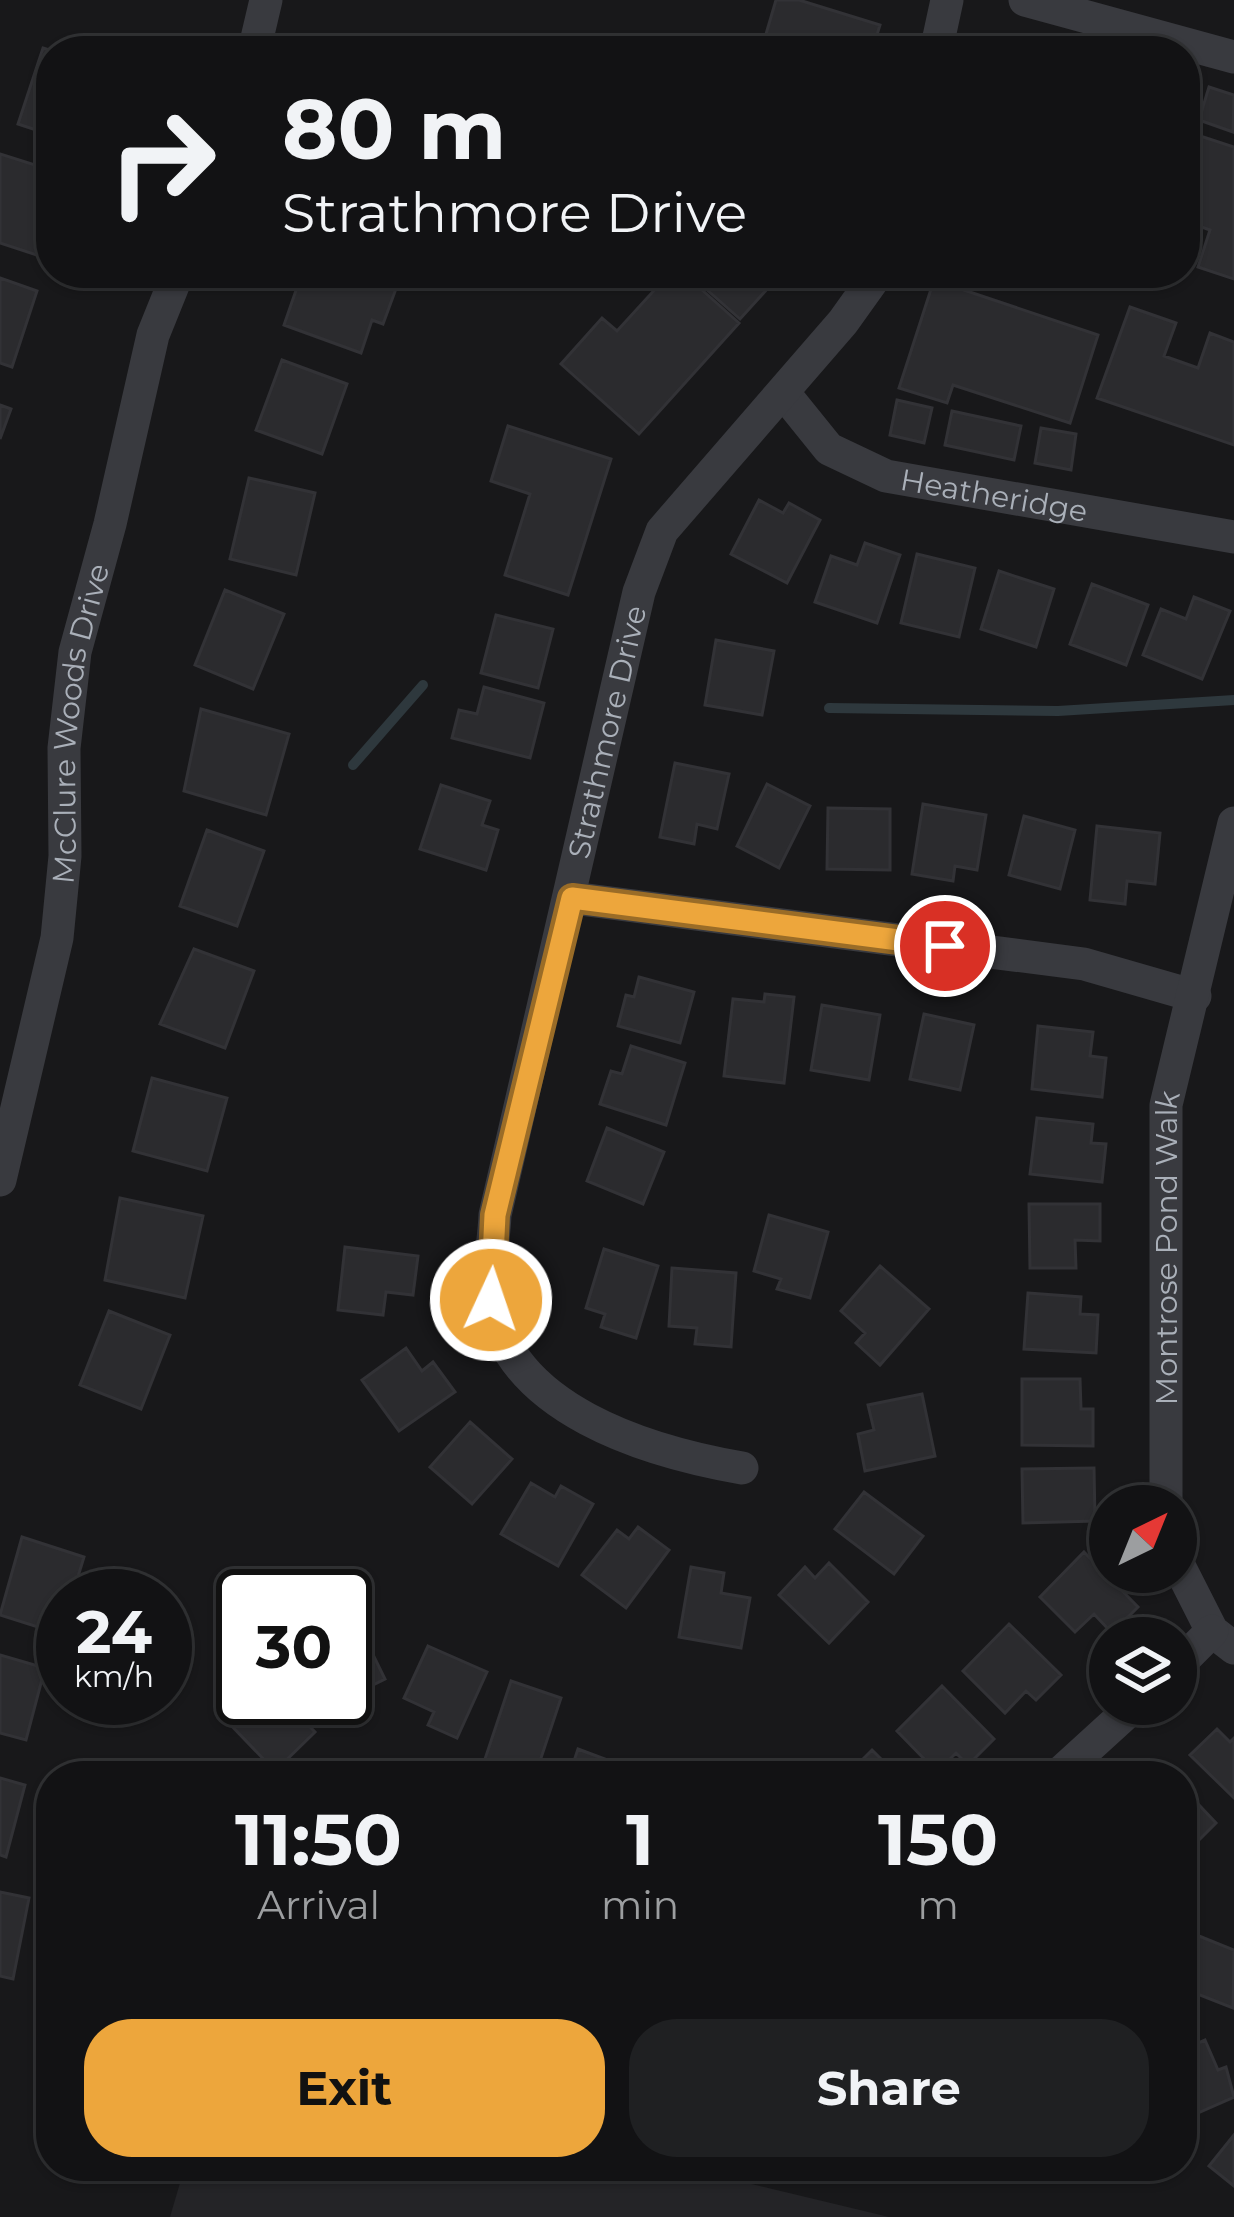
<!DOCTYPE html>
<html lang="en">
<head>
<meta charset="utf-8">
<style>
  body { margin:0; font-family:Montserrat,sans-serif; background:#1f2022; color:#f1f3f6; height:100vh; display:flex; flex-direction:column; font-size:45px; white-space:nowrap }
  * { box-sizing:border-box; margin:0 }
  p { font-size:39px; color:#9c9ea0 }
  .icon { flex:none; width:66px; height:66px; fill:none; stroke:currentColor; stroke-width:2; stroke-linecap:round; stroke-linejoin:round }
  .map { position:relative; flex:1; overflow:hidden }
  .sheet { position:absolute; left:36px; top:1761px; width:1161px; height:420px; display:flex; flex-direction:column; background:#121214; border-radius:48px; box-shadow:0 3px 9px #0004,0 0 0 3px #313234 }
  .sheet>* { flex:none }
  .top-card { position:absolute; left:36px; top:36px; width:1164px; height:252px; border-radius:48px; box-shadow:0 3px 9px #0004,0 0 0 3px #313234; background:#121214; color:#f1f3f6; overflow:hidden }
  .needle { width:78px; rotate:43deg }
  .buttons { position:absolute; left:1089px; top:1485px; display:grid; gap:24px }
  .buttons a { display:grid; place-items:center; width:108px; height:108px; border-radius:50%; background:#121214; box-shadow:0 3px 9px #0004,0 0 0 3px #313234; font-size:60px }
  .speed { position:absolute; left:36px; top:1569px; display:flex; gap:24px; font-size:60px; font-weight:700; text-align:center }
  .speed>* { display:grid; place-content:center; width:156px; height:156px; border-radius:50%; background:#121214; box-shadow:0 3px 9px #0004,0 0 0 3px #313234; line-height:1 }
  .speed small { font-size:30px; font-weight:400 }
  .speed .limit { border:6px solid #111; border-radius:18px; background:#fff; color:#111 }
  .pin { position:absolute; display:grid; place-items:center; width:102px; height:102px; color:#fff; margin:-51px; border:6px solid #fff; border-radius:50%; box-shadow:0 3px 12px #0007 }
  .me { position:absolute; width:132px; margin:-66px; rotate:3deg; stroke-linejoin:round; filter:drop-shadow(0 0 9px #0008) }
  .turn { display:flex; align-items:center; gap:42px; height:252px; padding:0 48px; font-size:54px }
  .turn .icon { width:156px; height:156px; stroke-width:2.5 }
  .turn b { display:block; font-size:84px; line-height:102px }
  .eta { display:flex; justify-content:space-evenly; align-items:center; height:204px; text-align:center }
  .eta b { font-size:72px; font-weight:700; line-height:84px }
  .button { display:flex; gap:24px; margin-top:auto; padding:24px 48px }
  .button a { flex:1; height:138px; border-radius:48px; background:#eda63c; color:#111; font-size:48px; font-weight:700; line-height:138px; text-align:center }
  .button a+a { background:#1f2022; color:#f1f3f6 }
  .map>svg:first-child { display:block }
  .built { fill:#242427 }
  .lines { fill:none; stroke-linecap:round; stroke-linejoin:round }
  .stream { stroke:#2e383d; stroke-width:10 }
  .building { fill:#2b2b2e; stroke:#323236; stroke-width:3 }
  .minor { stroke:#393a3f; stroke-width:33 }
  .route-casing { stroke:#9a6c27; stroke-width:30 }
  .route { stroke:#eda63c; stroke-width:21 }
  .labels { text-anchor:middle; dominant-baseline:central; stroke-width:12; stroke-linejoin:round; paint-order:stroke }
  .street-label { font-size:30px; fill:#aab0b9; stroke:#131315 }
</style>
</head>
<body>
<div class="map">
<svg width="1234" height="2217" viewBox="0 0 1234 2217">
  <rect width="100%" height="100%" fill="#18181a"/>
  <path class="built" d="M185,2166H677L889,2217H170Z"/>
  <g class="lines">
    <path class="stream" d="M829,708L1058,711L1234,700
      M353,765L423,685"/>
  </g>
  <path class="building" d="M776,0H799L880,25L872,51H761Z
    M43,48L53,51L51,135L18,124Z
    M1209,87L1234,95L1233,132L1199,120Z
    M1185,131L1234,147V279L1198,267L1210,230L1185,221Z
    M0,154L51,170L46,258L0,243Z
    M302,273H360L397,286L383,324L372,320L361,353L284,325Z
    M670,273H683L739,323L639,434L561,364L602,318L617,331Z
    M688,273H775L779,276L740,319Z
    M0,278L37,291L12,367L0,363Z
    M934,280L1098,335L1070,423L953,385L947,403L899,388Z
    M1130,307L1176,323L1164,356L1198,368L1210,333L1234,342V445L1097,398Z
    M282,360L347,384L322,454L256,430Z
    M897,400L932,408L924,443L890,435Z
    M0,405L11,409L0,439Z
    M952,411L1021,426L1014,460L945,445Z
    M508,426L611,459L568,595L505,575L530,494L491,481Z
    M1041,428L1076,434L1071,470L1035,463Z
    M249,478L315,493L296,575L230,559Z
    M759,500L783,513L789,503L820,520L787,583L731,554Z
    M865,543L900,555L877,623L815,602L831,556L857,565Z
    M917,554L975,568L959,637L901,623Z
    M999,571L1054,589L1036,647L981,629Z
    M1092,584L1148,605L1126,665L1070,644Z
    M225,590L284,614L253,689L195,665Z
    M1194,597L1230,611L1202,679L1143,655L1161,609L1186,619Z
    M496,615L553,629L538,688L481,673Z
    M716,640L774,651L762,715L705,705Z
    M484,687L544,703L530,758L452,738L459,710L477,714Z
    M201,709L289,734L266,815L184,791Z
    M675,763L729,774L717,829L697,824L694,844L660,837Z
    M767,784L810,806L779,868L737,846Z
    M441,785L490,801L482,825L498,830L486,870L420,849Z
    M923,804L986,815L977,870L955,866L953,881L912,874Z
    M828,808L890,809V870L827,869Z
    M1024,816L1075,830L1060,889L1009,875Z
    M1097,826L1160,833L1155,884L1127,881L1125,904L1090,900Z
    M207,830L264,851L237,926L180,906Z
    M194,949L254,971L225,1048L160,1024Z
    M639,977L694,992L680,1043L618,1026L626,995L634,997Z
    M765,994L794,997L784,1083L724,1076L733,999L764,1002Z
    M822,1005L880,1015L869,1080L811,1070Z
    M924,1014L974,1025L960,1090L910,1079Z
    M1038,1026L1093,1032L1090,1056L1106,1058L1102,1097L1032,1089Z
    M631,1046L685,1063L666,1125L600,1104L611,1071L622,1074Z
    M152,1078L227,1098L207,1171L133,1151Z
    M1037,1118L1093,1124L1091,1143L1106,1144L1102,1182L1030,1174Z
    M607,1128L664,1152L643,1204L587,1181Z
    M120,1198L203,1216L185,1298L105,1280Z
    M1029,1204H1100V1241L1075,1240L1076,1268H1030Z
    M769,1215L828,1232L810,1298L777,1289L781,1279L754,1271Z
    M345,1247L418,1256L413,1295L386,1292L383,1315L338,1310Z
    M604,1249L658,1266L636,1338L601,1327L605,1314L586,1308Z
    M880,1266L929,1309L880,1365L856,1343L865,1333L841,1311Z
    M672,1268L736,1273L731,1347L695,1344L697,1328L669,1326Z
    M1028,1293L1081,1297L1080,1314L1098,1315L1096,1353L1024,1349Z
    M109,1311L170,1335L141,1409L80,1385Z
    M406,1348L422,1371L433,1362L455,1392L399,1431L362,1380Z
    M1022,1379H1080L1081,1409H1093V1446L1022,1445Z
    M922,1394L935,1456L865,1471L858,1434L874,1430L868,1405Z
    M470,1422L512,1459L472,1504L430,1467Z
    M1094,1468L1095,1521L1023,1523L1022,1469Z
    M531,1483L555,1497L561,1486L593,1504L558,1566L501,1534Z
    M864,1492L923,1536L894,1574L835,1529Z
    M638,1527L669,1550L626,1608L582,1575L617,1530L629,1539Z
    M22,1537L84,1557L72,1596H63L60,1634L0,1615Z
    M1084,1552L1138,1607L1112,1633L1094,1614L1075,1632L1040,1597Z
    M829,1563L868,1602L829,1643L779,1595L805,1567L815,1578Z
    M691,1567L724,1573L721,1593L750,1598L741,1648L679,1637Z
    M358,1624L385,1679L336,1703L333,1698H345V1630Z
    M1009,1624L1061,1675L1036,1700L1026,1691L1005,1713L963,1671Z
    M428,1646L487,1672L457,1738L428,1725L434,1712L404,1698Z
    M0,1655L45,1668L26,1740L0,1733Z
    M511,1681L561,1698L535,1776H514L483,1765Z
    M942,1686L994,1739L968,1765L956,1753L937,1772L897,1731Z
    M247,1698H282L315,1732L275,1771L225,1719Z
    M1217,1729L1230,1742L1234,1738V1798L1190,1755Z
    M578,1749L634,1770L632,1776H569Z
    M872,1750L898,1776H846Z
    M0,1778L25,1785L6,1857L0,1855Z
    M1182,1787L1216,1823L1182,1857Z
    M0,1892L29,1898L13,1979L0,1976Z
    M1194,1934L1234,1950L1233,2008L1182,1988V1965Z
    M1205,2040L1218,2070L1226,2067L1234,2097L1182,2120V2050Z
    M1234,2135V2186L1209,2166Z"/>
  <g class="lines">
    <g class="minor">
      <path d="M1025,0L1234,57"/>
      <path d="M254,51L266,0"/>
      <path d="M936,51L947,0"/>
      <path id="s1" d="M783,392L829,449L886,476L1234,537"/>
      <path d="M572,898L1084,964L1195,996"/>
      <path id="s2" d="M0,1180L57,938L65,856L64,748L75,652L110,524L153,335L178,273"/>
      <path id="s3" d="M742,1468C650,1452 505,1410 491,1298C487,1272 494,1242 495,1215L639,592L662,531L843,322L878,273"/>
      <path id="s4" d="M1166,1506V1105L1234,823"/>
      <path d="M1176,1560L1212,1631L1234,1648"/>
      <path d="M1176,1667L1212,1631"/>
      <path d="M1057,1776L1136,1704"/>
    </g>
  </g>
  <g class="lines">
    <g class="route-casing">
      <path id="route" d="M491,1300L495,1215L572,898L945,946"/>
    </g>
    <use href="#route" class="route"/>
  </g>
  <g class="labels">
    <g class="street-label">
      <text stroke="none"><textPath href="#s1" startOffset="246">Heatheridge</textPath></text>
      <text stroke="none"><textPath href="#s2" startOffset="465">McClure Woods Drive</textPath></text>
      <text stroke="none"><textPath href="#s3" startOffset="903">Strathmore Drive</textPath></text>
      <text stroke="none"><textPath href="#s4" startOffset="258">Montrose Pond Walk</textPath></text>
    </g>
  </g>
</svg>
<div class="buttons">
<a><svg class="needle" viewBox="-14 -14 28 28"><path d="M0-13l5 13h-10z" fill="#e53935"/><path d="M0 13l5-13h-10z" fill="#9c9ea0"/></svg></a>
<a><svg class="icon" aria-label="layers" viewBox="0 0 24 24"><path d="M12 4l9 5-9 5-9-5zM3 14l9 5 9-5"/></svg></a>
</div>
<div class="speed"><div>24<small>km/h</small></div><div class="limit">30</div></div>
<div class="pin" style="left:945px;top:946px;background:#d93025"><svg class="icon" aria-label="arrive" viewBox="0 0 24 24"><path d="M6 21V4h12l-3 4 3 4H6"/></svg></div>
<svg class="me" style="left:491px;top:1300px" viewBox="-20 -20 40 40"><circle r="17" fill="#eda63c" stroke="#fff" stroke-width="3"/><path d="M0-11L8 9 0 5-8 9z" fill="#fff"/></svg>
<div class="top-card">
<div class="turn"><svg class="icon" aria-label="right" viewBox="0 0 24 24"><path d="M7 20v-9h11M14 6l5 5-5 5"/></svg><div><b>80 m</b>Strathmore Drive</div></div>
</div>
<section class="sheet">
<div class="eta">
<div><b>11:50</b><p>Arrival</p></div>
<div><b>1</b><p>min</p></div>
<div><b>150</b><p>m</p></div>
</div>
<div class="button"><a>Exit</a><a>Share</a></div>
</section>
</div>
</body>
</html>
